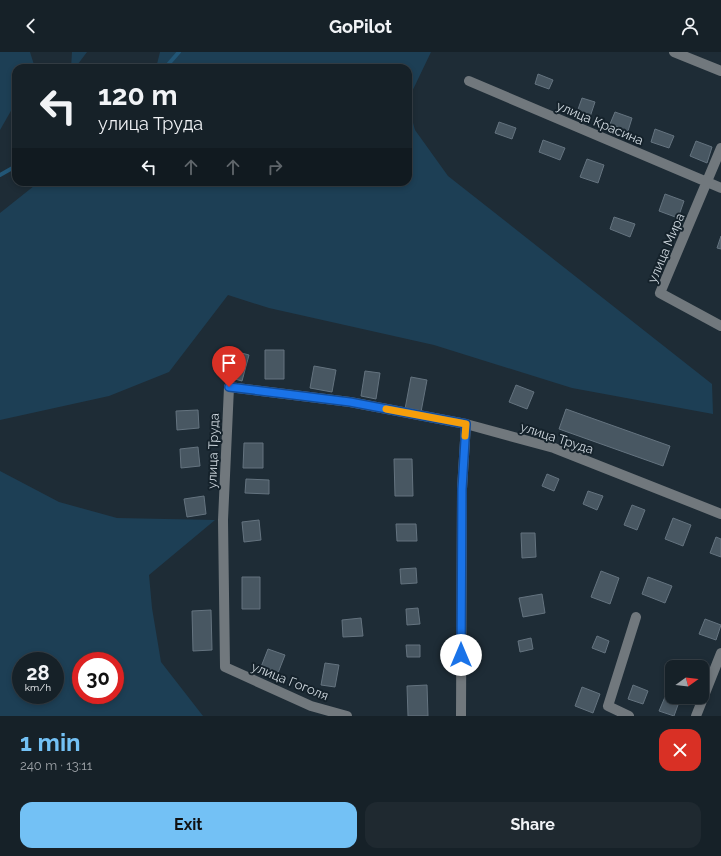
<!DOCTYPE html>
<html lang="en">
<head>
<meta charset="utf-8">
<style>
  body { margin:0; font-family:Raleway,sans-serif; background:#1f2930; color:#f1f3f6; height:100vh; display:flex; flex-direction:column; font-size:15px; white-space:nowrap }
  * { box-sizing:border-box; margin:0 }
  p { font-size:13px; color:#9ea3a8 }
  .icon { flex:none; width:22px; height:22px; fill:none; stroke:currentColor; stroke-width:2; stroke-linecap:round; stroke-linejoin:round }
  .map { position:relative; height:664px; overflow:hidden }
  .drawer { display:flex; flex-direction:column; background:#162128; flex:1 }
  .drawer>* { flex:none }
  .banner { position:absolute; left:12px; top:12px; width:400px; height:122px; border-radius:12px; box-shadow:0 2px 6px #0003,0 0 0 1px #353e45; background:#162128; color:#f1f3f6; overflow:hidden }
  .needle { width:26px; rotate:75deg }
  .buttons { position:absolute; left:665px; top:608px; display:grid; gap:8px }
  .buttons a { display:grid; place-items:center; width:44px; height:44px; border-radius:8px; background:#162128; box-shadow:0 2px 6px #0003,0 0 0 1px #353e45; font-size:20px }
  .speed { position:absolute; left:12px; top:600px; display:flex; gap:8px; font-size:20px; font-weight:700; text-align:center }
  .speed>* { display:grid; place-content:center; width:52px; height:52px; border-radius:50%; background:#162128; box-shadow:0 2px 6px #0003,0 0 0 1px #353e45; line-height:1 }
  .speed small { font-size:10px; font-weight:400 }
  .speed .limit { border:6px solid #d22; background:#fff; color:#111 }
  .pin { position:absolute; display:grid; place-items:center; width:34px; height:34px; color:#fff; margin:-41px -17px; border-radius:50% 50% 50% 0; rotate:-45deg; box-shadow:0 0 4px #0007 }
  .pin .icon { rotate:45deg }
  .me { position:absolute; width:44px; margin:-22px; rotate:0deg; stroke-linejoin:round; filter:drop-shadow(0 0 3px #0008) }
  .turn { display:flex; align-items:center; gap:14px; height:84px; padding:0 20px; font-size:18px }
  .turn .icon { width:52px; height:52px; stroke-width:2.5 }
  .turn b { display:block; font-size:28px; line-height:34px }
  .lanes { display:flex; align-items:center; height:38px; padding:0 20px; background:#0003; justify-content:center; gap:20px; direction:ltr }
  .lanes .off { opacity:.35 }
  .round { display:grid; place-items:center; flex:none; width:42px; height:42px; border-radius:12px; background:#1f2930 }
  .headline { display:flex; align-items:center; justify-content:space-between; height:68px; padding:0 20px }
  h1 { font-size:24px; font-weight:700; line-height:30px; color:#73c1f5 }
  .action { display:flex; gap:8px; margin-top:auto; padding:8px 20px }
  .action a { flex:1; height:46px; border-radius:12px; background:#73c1f5; color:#111; font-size:16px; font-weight:700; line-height:46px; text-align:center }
  .action a+a { background:#1f2930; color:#f1f3f6 }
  header { display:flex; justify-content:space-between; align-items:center; height:52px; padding:0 20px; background:#162128; font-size:18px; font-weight:700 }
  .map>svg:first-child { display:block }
  .green { fill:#1d3f55; fill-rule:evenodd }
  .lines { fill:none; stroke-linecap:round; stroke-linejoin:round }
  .stream { stroke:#225676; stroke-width:4 }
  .building { fill:#485762; stroke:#64737f }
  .minor { stroke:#71787d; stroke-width:10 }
  .route-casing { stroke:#114b97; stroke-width:10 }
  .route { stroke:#1a73e8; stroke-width:7 }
  .slow { stroke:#f59e0b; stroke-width:7 }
  .labels { text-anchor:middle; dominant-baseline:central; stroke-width:4; stroke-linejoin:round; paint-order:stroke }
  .street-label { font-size:13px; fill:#cfd8df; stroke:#15222b }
</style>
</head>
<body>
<header><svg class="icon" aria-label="back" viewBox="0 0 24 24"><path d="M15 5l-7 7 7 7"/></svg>GoPilot<svg class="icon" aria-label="person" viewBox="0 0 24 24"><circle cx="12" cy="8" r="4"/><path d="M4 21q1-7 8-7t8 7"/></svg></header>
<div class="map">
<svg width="721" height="664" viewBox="0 0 721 664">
  <rect width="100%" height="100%" fill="#1e2c36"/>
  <path class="green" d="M0,0H30L35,16H16V50L0,78Z
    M72,0H87L75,16H71Z
    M160,0H431L408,48V16H156Z
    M408,53L415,78L448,124L712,332L713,362L572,336L434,293L269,256L228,243L169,320L109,344L0,368V161L39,130H408Z
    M0,419L59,450L117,466L215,468L149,523L152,556L161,610L203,664H0ZM21,609H55V643H21ZM81,609H115V643H81Z"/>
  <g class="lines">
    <path class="stream" d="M165,16L179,0
      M0,123L16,114"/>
  </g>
  <path class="building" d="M538,22L553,28L549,37L535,32Z
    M582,46L595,50L589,68L576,63Z
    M615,60L632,66L628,79L610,72Z
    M499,70L516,76L512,87L495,81Z
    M655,77L674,84L669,96L651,90Z
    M543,88L565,96L560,108L539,100Z
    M696,89L712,95L707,111L690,104Z
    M587,107L604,113L598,131L580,125Z
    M665,142L684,149L678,166L659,159Z
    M614,165L635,172L630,185L610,177Z
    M721,184V197L717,196Z
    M223,296L249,303L242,329L217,322Z
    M265,298H284V327H265Z
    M314,314L336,318L332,340L310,336Z
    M365,319L380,321L376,347L361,344Z
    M411,325L427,328L421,360L405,357Z
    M516,333L534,340L527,357L509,350Z
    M566,357L670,394L663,414L559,377Z
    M198,358L199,376L177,378L176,359Z
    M244,391H263V416H243Z
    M198,395L200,414L181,416L180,397Z
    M394,407H412L413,444H395Z
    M547,422L559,427L554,439L542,434Z
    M246,427L269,428V442L245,441Z
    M588,439L603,444L597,458L583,452Z
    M204,444L206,462L187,465L184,447Z
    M632,453L645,458L637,478L624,473Z
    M673,466L691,473L683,494L665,487Z
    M259,468L261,488L244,490L242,470Z
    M396,472H416L417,489H397Z
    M521,481H535L536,505L522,506Z
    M716,485L721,487V505L710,501Z
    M416,516L417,531L401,532L400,517Z
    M601,519L619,526L610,552L591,545Z
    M242,525H260V557H242Z
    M648,525L672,534L665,551L642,542Z
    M542,542L545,561L523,565L519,546Z
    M418,556L420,572L407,573L406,557Z
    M211,558L212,598L193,599L192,559Z
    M361,566L363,584L343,585L342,568Z
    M705,567L721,573L716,588L699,582Z
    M597,584L609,589L605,601L592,596Z
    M531,586L533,597L520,600L518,589Z
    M406,593H420V605H407Z
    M268,597L285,603L278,621L261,615Z
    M325,611L339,613L335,635L321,633Z
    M427,633L428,664H408L407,634Z
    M633,633L648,639L643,652L628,647Z
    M582,635L600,642L593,661L575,654Z
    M665,645L679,650L674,664L659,659Z"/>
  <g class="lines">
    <path class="minor" d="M674,0L721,19
      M469,29L721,136
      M721,96L660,241L721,274
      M347,664L311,654L225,615L223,468L229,335L350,350L466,372L554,396L721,462
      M461,664L462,437L466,372
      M629,664L608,654L636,565
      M696,664L721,601"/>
  </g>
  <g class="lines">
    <g class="route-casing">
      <path id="route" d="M229,335L350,350L466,372L462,437L461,603"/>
    </g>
    <use href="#route" class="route"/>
    <path class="slow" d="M386,357L466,372L465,384"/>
  </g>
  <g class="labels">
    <g class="street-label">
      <text transform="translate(600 71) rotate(23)">улица Красина</text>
      <text transform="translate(666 196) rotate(-67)">улица Мира</text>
      <text transform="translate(557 386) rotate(18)">улица Труда</text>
      <text transform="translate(213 399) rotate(-88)">улица Труда</text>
      <text transform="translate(290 629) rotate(22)">улица Гоголя</text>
    </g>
  </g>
</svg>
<div class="buttons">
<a><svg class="needle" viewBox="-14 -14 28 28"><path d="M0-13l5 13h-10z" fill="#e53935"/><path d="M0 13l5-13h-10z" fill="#9ea3a8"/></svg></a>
</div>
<div class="speed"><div>28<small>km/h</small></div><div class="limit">30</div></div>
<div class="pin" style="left:229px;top:335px;background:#d93025"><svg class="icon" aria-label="arrive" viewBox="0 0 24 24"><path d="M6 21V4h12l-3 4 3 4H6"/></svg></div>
<svg class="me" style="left:461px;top:603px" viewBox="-20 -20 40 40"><circle r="19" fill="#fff"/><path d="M0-13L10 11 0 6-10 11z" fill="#1a73e8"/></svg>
<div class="banner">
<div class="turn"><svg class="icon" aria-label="left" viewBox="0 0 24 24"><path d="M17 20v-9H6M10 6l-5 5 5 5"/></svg><div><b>120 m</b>улица Труда</div></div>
<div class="lanes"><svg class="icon" aria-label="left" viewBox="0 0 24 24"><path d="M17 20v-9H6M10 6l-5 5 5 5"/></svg><svg class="icon off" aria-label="ahead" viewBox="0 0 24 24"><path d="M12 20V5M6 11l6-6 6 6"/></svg><svg class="icon off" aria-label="ahead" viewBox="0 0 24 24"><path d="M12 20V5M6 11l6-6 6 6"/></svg><svg class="icon off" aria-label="right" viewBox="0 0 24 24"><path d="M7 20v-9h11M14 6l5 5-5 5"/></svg></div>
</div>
</div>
<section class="drawer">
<div class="headline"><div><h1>1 min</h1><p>240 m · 13:11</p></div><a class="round" style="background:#d93025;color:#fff"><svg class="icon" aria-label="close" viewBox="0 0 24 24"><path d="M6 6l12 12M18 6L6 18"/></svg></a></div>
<div class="action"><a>Exit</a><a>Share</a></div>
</section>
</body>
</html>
